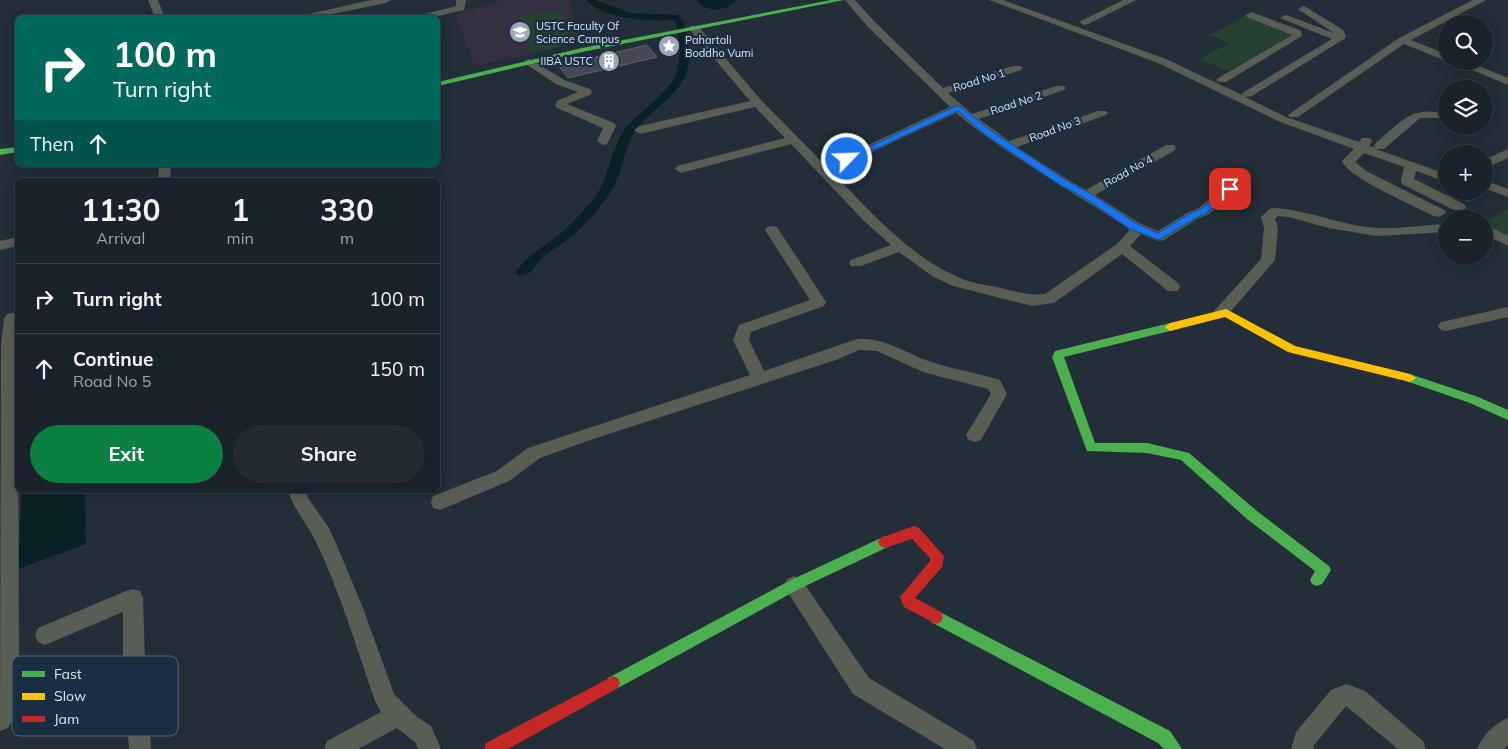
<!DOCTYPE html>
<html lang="en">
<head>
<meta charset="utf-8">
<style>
  body { margin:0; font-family:Mulish,sans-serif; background:#232a33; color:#f1f3f6; height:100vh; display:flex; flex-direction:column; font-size:19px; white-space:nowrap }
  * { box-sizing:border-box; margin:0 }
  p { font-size:16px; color:#9fa4a9 }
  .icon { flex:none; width:28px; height:28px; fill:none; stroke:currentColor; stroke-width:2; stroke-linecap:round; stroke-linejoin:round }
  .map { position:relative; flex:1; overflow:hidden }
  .drawer { position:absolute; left:15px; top:178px; width:425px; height:315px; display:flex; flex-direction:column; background:#1a222b; border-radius:8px; box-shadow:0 2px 12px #0003,0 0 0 1px #383f47 }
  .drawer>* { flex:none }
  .guide { position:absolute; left:15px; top:15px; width:425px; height:152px; border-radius:8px; box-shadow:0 2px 12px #0003,0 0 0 1px #383f47; background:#00695c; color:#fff; overflow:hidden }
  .controls { position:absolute; left:1438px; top:15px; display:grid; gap:10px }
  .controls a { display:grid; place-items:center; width:55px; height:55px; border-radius:50%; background:#1a222b; box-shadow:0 2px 12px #0003,0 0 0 1px #383f47; font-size:25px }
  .pin { position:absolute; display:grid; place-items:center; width:42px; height:42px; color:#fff; margin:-21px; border-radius:10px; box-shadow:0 2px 8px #0006 }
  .me { position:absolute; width:55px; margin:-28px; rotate:66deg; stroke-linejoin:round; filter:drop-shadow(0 0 4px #0008) }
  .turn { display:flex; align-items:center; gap:18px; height:105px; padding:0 15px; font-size:22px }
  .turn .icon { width:65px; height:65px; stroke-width:2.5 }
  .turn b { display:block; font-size:35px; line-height:42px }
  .then { display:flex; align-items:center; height:48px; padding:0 15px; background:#0003; gap:10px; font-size:19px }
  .eta { display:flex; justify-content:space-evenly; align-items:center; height:85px; text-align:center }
  .eta b { font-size:30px; font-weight:700; line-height:35px }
  .action { display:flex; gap:10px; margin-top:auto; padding:10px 15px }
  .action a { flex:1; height:58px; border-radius:30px; background:#0b8043; color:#fff; font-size:20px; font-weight:700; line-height:58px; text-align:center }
  .action a+a { background:#232a33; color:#f1f3f6 }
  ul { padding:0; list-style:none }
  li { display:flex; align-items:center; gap:15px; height:70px; padding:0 15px; border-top:1px solid #383f47 }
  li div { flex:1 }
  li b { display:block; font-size:19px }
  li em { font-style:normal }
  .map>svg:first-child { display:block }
  .education { fill:#34303f }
  .green { fill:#264131 }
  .water { fill:#0a2124 }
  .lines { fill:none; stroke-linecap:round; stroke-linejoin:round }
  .canal { fill:#0a2124; fill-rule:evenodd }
  .building { fill:#474853; stroke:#61626c }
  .street { fill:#595e54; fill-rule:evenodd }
  .fast { fill:#4caf50; fill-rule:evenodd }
  .slow { fill:#ffc107; fill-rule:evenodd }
  .jam { fill:#c62828; fill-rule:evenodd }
  .route { fill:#1a73e8; stroke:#114b97 }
  .labels { text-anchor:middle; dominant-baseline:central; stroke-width:4.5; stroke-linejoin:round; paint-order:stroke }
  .far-poi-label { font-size:11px; fill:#dbe7f5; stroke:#1b2d41; text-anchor:start }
  .far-street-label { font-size:11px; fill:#dbe7f5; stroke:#1b2d41 }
  .key { fill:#1b2d41; stroke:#556577; stroke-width:1 }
  .key-label { font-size:14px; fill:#dbe7f5 }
</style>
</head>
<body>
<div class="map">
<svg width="1508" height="749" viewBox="0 0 1508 749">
  <rect width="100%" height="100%" fill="#232e39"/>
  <path class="education" d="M501,0H570L580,43L475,66L455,15Z"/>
  <path class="green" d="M562,10L571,44L531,53L520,16Z
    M1247,15L1294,33L1228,71L1200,59L1229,43L1210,35Z
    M1508,209V245L1484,231V225L1491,218Z"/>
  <path class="water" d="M697,0H736C728,12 704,13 697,0Z
    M22,490H85L86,544L18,569Z"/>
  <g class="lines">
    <path class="canal" d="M585,0H596L631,13L679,15C690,28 692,58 686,74C677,98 646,113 634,133C623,151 622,174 612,190C603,203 587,224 575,234C564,243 551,250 541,259C534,266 530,278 518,275L516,272C529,252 551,243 568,227C577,218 597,197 602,185C610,167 613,146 625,129C639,110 668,96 677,72C681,61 680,30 674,20C647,22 605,19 585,0Z"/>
  </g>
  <path class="building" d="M647,45L657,57L568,78L559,66Z"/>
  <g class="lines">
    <path class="street" d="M148,0H158L165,18H155Z
      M371,0H391L386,3L313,18H291Z
      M456,0H466L464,10L430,18H408L456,6Z
      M845,0H855L874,21L943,88L1013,66H1021L1022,68L1021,70L948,93L972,114L1056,86H1064L1066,88L1064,90L979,119L1009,141L1098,111H1106L1108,113L1106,115L1017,147L1068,180L1086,190L1166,145H1174L1176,148L1174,151L1095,195L1139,223L1158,231L1187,213L1199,208L1225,186H1235L1236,189L1235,192L1209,214L1197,219L1164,240L1159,241L1141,234L1130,246L1178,283L1180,287L1178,291H1168L1122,254L1054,303L1032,306L953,286L932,276L899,252L861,266H851L849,263L851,260L891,245L864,221L791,144L681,173L675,169L677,166L785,138L755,107L640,134L634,130L640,126L750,101L690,30V26H698L762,101L825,165L950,107L866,25ZM956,113C1010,157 1070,190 1128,228L1129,231L1117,244L1045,294C1028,296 1013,291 997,287C985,285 971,283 960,278C908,256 868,209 829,169H835Z
      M989,0H1003L1166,59L1244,96L1242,94L1244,92L1332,39L1280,18L1285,15L1289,16L1334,33L1298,9L1303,6L1306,7L1343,30L1346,36L1344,39L1252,96L1245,97L1286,117L1359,142L1362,138H1370L1372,141L1369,146L1376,148L1374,146L1376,143C1400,123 1411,105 1446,114V118H1420L1384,149H1376L1446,174V182L1416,171L1414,179L1464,204L1466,207L1464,210H1454L1402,184L1401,181L1404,167L1364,153L1355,162L1368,172L1444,210L1446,213L1439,217L1434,216C1415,206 1348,178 1342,161L1354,149L1278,121L1158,63Z
      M1123,0H1136L1088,24L1084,25L1079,22Z
      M1473,0H1486L1411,40L1446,54V61L1404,44L1298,117H1290L1288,115L1399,38Z
      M1251,12L1297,29L1301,31L1302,36L1226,82H1218L1216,80L1218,78L1292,35L1247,17L1246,15Z
      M530,59L564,80L590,89L592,93L590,95L567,104L614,123L616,126L607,144L603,145L597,141L603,128L557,108L555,106L557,101L578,92L556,84L526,64L525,62L526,60Z
      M1451,61H1466L1508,78V85Z
      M1508,149V158L1484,169V160Z
      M159,165H171L170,180H158Z
      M1484,180L1508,189V197L1484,188Z
      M1275,208C1309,210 1342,226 1377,228C1399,229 1423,225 1446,224V232L1377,236L1329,228L1289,217L1278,216L1275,218L1278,228L1275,260L1226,317L1221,318L1216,317L1213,313L1216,309L1261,259L1264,228L1261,217L1270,209Z
      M1484,224L1508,236V246L1484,234Z
      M772,226L777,227L826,302L824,306L751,332L749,340L764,371L857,339C887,337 908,356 935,363C956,370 978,373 1000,380L1007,394L981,440L975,442L969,440L966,435L991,394L988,389L923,372L877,351L859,350L836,360L590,440L540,458L509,481L440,510L433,508L431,502L433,496L497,471L528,448L750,375L733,340L739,325L810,300L765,230L767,227Z
      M18,237V246L0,250V241Z
      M1508,307V317L1446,331L1441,330L1438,326L1441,322L1446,321Z
      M12,313L18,314L19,693L123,656V612L45,645L38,642L35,635L38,628L126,591L133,589L140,591L143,598L145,663L151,749H129L124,677L15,716L8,728L0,731L1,345L4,318L7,314Z
      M288,490H306L308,498L329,528L338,548L363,608L394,694L417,717L431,726L441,749H418L415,742L397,728L358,749H324L327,741L381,712L375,701C356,647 340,591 315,540C306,522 293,509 288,490Z
      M794,576L801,579L869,678L974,741L977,749H945L853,694L787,591L784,585L787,579Z
      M1346,684L1365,691L1423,741L1426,749H1398L1346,706L1314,745L1313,749H1291L1296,732L1331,690Z
      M1508,718V745L1504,749H1477C1482,736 1495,723 1508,718Z"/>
    <path class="fast" d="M831,0H844L582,52L438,86V82L582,48Z
      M18,147V152L0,155V149Z
      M1170,323L1174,324L1175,327L1174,330L1064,357L1095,443H1147L1189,453L1257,511L1329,566L1331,570L1322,584L1317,586L1312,584L1310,580L1315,571L1247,519L1181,460L1147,453L1087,451L1052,357L1055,351Z
      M1410,374L1478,397L1508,410V420L1470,403L1406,381L1404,378Z
      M885,536L890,538L892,542L890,546L799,589L618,688L613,690L608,688L606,683L608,678L789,581Z
      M936,610L1170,731L1182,749H1164L1158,743L931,622L929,617L931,612Z"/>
    <path class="slow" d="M1226,309L1295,346L1410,374L1416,378L1410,382L1288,352L1225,317L1170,331L1165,327L1170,323Z"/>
    <path class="jam" d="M914,526L919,528L944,556L942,567L915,598L941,612L943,617L941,622L936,624L904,607L900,597L930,561V558L912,539L885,548L880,546L878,542L880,538Z
      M613,676L618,678L620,683L618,688L508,749H484L486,743Z"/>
  </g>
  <path class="route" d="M958,105L990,130L1067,181L1090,193L1137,224L1158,233L1189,214L1201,209L1227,187L1230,186L1235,189L1207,213L1196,218L1159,240L1130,229L1083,197L1060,185L984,134L958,111L850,161L843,159Z"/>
  <defs>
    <g id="university-disc" transform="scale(1.125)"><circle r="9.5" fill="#9ba6b3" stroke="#1b2d41"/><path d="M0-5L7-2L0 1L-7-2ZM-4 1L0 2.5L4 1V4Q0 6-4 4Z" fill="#fff"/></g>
    <g id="sight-disc" transform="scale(1.125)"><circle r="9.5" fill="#9ba6b3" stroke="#1b2d41"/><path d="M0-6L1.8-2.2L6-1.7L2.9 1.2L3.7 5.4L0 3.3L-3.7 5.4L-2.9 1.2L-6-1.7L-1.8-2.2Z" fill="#fff"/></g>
    <g id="building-disc" transform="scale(1.125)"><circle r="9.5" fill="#9ba6b3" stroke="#1b2d41"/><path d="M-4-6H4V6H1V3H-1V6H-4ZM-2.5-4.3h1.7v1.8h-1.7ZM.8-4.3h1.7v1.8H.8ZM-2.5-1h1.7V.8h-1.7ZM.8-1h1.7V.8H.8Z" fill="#fff"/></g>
  </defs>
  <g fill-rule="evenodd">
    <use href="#university-disc" x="520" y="32"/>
    <use href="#sight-disc" x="669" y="46"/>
    <use href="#building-disc" x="609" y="61"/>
  </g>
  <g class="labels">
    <g class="far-poi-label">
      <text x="536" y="26">USTC Faculty Of<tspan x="536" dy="13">Science Campus</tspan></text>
      <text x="685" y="40">Pahartali<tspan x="685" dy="13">Boddho Vumi</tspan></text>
      <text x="593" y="61" text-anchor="end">IIBA USTC</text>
    </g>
    <g class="far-street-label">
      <text transform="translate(979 80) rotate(-17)">Road No 1</text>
      <text transform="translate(1016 103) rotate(-18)">Road No 2</text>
      <text transform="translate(1055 129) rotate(-20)">Road No 3</text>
      <text transform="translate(1128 171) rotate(-29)">Road No 4</text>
    </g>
  </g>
  <rect x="12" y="656" width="166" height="80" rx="8" class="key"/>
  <rect x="22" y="671" width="23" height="6" fill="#4caf50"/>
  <rect x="22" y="693" width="23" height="7" fill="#ffc107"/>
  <rect x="22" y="716" width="23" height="6" fill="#c62828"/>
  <g class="key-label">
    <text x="54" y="679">Fast</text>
    <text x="54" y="701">Slow</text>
    <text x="54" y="724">Jam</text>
  </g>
</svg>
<div class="controls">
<a><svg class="icon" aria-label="search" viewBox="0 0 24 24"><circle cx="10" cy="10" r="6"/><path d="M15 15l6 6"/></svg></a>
<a><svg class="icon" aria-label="layers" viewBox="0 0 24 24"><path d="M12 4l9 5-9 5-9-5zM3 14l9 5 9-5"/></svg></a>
<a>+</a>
<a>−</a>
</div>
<div class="pin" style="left:1230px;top:189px;background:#d93025"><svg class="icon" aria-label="arrive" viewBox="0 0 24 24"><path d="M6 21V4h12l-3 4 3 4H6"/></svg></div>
<svg class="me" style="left:847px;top:159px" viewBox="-20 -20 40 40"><circle r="17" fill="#1a73e8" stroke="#fff" stroke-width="3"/><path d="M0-11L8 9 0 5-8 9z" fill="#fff"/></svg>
<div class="guide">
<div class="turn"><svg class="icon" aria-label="right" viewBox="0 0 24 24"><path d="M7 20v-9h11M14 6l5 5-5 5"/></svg><div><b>100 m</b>Turn right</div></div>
<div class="then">Then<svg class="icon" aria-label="ahead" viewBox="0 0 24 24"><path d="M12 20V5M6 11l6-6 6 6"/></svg></div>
</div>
<section class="drawer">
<div class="eta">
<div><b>11:30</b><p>Arrival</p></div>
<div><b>1</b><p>min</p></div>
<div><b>330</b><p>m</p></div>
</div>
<ul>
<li><svg class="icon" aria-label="right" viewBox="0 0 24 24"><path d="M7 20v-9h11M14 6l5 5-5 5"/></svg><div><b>Turn right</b></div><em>100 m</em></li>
<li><svg class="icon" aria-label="ahead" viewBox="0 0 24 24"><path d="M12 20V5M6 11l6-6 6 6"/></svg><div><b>Continue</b><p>Road No 5</p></div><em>150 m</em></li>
</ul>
<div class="action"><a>Exit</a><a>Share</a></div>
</section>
</div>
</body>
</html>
